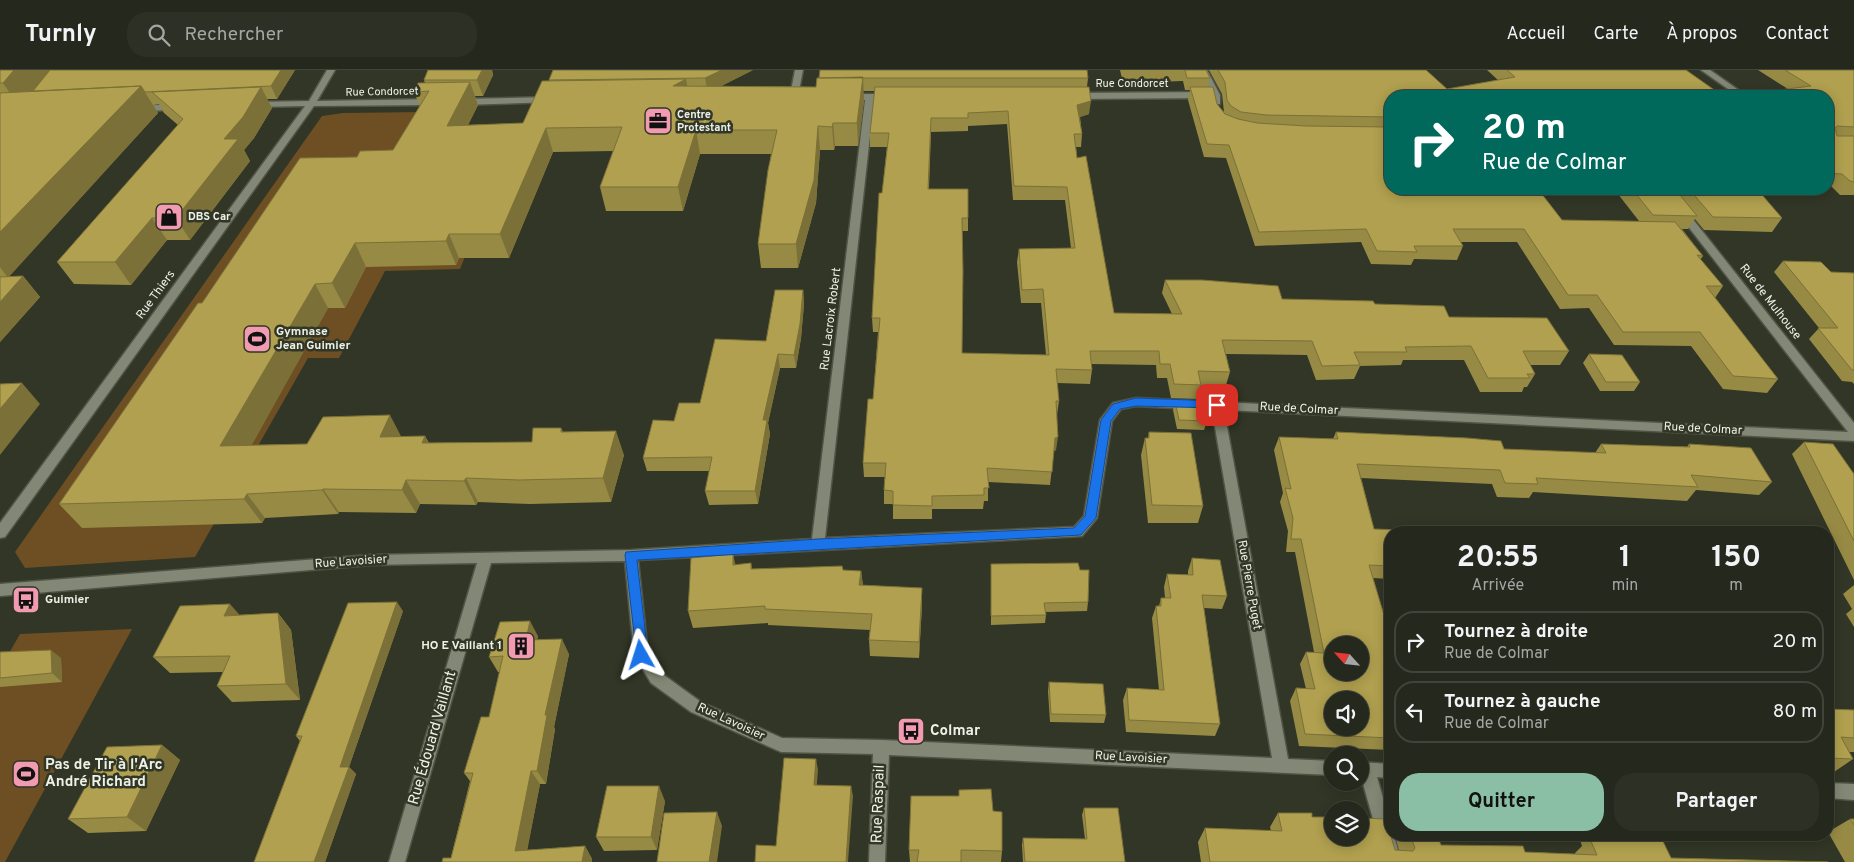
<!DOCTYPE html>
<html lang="fr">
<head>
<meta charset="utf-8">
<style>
  body { margin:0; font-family:Overpass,sans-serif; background:#2d3025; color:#f1f3f6; height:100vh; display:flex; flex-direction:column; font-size:19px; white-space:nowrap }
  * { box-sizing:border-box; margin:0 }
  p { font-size:16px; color:#a3a6a3 }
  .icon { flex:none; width:28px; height:28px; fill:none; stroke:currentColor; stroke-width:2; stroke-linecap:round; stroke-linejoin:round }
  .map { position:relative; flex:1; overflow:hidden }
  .panel { position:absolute; left:1384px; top:456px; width:450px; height:315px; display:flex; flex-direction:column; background:#25281c; border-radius:20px; box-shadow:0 2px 12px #0003,0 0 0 1px #42443b }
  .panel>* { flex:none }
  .hud { position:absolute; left:1384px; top:20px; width:450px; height:105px; border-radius:20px; box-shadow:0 2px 12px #0003,0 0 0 1px #42443b; background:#00695c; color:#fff; overflow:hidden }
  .needle { width:32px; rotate:297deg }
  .buttons { position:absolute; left:1324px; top:566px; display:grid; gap:10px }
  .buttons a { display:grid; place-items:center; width:45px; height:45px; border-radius:50%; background:#25281c; box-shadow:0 2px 12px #0003,0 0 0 1px #42443b; font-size:25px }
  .pin { position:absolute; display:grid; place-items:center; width:42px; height:42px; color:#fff; margin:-21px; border-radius:10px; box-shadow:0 2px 8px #0006 }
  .me { position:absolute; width:55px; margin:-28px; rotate:354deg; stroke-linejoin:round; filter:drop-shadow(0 0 4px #0008) }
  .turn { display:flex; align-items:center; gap:18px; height:105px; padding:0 15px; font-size:22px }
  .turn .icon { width:65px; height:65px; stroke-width:2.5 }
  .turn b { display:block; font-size:35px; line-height:42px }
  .eta { display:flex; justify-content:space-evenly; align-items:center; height:85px; text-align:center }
  .eta b { font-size:30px; font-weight:700; line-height:35px }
  .cta { display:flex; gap:10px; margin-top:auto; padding:10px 15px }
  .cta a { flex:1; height:58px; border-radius:20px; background:#8abfa5; color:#111; font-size:20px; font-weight:700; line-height:58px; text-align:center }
  .cta a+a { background:#2d3025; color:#f1f3f6 }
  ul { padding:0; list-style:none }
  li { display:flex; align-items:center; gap:15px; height:62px; margin:0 10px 8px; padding:0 5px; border:2px solid #42443b; border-radius:20px }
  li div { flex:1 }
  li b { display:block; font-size:19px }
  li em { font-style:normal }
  header { display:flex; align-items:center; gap:30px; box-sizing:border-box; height:70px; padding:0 25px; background:#25281c; border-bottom:1px solid #42443b }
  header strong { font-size:24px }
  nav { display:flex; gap:28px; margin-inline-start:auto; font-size:18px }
  .search { width:350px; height:45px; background:#2d3025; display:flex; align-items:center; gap:12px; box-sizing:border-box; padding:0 18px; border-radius:20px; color:#a3a6a3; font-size:19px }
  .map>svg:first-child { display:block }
  .green { fill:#6d4f23 }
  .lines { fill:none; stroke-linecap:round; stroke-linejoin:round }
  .service-casing { stroke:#505446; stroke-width:3 }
  .minor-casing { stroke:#505446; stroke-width:3 }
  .service { fill:#828875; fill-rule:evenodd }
  .minor { fill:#828875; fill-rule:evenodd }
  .wall { fill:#978a44; fill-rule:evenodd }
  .shaded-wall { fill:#7b7037 }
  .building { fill:#b0a04f; stroke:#7b7037; fill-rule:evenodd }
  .route { fill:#1a73e8; stroke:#114b97 }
  .labels { text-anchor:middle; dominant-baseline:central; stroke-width:5; stroke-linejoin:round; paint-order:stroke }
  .far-street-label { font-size:11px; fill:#eef1e7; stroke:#313626 }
  .far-poi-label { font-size:11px; font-weight:bold; fill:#eef1e7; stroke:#313626; text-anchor:start }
  .street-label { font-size:12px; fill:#eef1e7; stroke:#313626 }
  .poi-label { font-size:12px; font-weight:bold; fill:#eef1e7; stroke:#313626; text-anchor:start }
  .near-poi-label { font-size:15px; font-weight:bold; fill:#eef1e7; stroke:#313626; text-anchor:start }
  .near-street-label { font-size:15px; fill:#eef1e7; stroke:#313626 }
</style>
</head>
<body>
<header>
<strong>Turnly</strong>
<div class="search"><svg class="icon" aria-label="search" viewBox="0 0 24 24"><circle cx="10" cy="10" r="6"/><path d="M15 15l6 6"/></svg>Rechercher</div>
<nav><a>Accueil</a><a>Carte</a><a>À propos</a><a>Contact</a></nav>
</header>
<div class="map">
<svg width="1854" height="792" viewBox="0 0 1854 792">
  <rect width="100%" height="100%" fill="#313626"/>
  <path class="green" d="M424,42L492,119L460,199L385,201L339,288H308L195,487L25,498L15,482L322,46L343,43Z
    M132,559L5,792H0V617L4,592L20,564Z"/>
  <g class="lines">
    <g class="service-casing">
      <path id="service" d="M1367,693L1373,695L1375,700L1390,752V765H1394L1401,792H1385L1360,703L1361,695Z"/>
    </g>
    <g class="minor-casing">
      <path id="minor" d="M327,0H335L317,31L436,29L440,32L436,35L314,36L5,467L0,468V453L305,36L253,37L249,34L250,32L309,31Z
        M795,0H803L798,26L794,29L790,26Z
        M1199,0H1207L1220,25V34H1214L1212,28L1073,29L1069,26L1073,23L1210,22Z
        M1701,0H1710L1747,26H1738Z
        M848,24H891L895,27L891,30H874L825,468L1074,457L1084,446L1100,350L1113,333L1136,328L1848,362L1659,119H1669L1854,353V371L1224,340L1288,689L1332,691V705L889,685L885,792H869L873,684L781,682L691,642L651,613L634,585L625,491L491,493L405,792H389L477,493L370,495L0,526V514L370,485L631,480L812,469L865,30L845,29L844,27ZM1136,336L1212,340L1272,688L881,670L782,668L701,632L661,603L648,584L638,490L1082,466L1097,448L1112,351L1121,339Z
        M551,27L555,30L554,32L461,35L457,32L461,29Z
        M178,34L182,37L181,39L138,42L134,39L138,36Z
        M1360,692L1390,694V708L1360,706Z
        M1828,713L1854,714V730L1828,728Z"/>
    </g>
    <use href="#service" class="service"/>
    <use href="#minor" class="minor"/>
  </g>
  <path class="wall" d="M0,0H295L277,29H267L272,38L254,68L244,80L250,91L190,170H167L131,215L74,214L57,192L178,55L164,43L159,34L153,35L158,43L9,206H23L40,227L0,272Z
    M428,0H492L493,5L483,26H475L478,35L468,55L523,53L549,11V10L753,0L721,16L816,17L817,8H1088L1087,17L1089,44L1080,47L1082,64L1081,77H1076L1077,88L1114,243L1172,244L1162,223L1165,210L1282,229L1375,234L1449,247L1569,281L1560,295H1530L1535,304L1527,317H1524L1522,322H1480L1464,290H1403L1401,295L1360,296L1354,309L1316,310L1307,285L1226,284L1230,302L1226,315H1201L1198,329L1171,328L1167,308H1157L1156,295L1091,294L1092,300L1090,314L1057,313L1059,331L1057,345L1056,380L1054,381L1050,415L988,412V431H984L983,439H932V449H893V434H884V420L885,407H864L863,393L873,329L878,262H873L872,248L882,123L887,77H870V63L875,21H863L864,30L858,76H835L834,80H820L816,133L798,198H761L758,174L771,84H700L683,141H606L600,117L613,81L553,82L509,188H459L456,195L366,197L345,238H328L251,375L307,374L401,367L425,366L429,373L532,372L561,358L563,362L624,385L611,432L530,434L478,432L476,435L420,434L416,443L339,442L338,444L265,448L262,453L82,458L59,434L202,233L357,87L393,80L420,36L414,22L425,13L424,10ZM1007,54L1013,130H1065L1071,178L1019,179L1017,192L1021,233H1041L1046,285L962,283V161H968V148L929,119L931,62L968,61V56Z
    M1120,0H1206L1210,8L1208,17L1217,34L1224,42L1222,24L1209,0H1426L1447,19L1498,10L1487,0H1686L1390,26V119L1562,150L1639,151L1614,119H1757L1782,148L1772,162L1704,160L1695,149L1688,159H1682L1703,186L1700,190L1723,216L1715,228L1778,309L1767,323L1723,319L1691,276L1614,275L1589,238L1560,239L1517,172H1461L1463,176L1457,190L1414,189L1411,195L1371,194L1361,172L1255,176L1226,88L1204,87L1188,30L1190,20H1185L1183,11L1123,13Z
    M1758,0H1854V125H1840L1832,117L1828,116V26L1788,19Z
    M1783,191L1831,202L1854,203V314L1852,312L1842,311L1809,269L1819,258L1774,202Z
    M803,220L804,234L801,268L796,298H780L768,353L770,364L758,434L709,435L705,421L710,401H647L643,388L674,351L700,333L766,271Z
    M1589,284L1640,312L1634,321H1600L1583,293Z
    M1175,331L1207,351L1204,360L1177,359L1173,340Z
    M1149,362L1203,436L1198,453H1148L1141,385L1145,368H1148Z
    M1336,362L1504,379L1595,383L1601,374L1687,377L1689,374L1772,412L1759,425L1696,420L1687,431L1533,422L1529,428L1497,427L1492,414L1361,408L1374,459L1390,462V509L1373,508L1390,565V680L1299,676L1290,631L1296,618L1306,619L1300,594L1306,582H1314L1295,482H1286L1288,461L1280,432L1283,423L1274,380L1279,367L1333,369Z
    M1804,372L1854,404V510L1792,384Z
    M1192,488L1227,526L1222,539L1204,538L1220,654L1215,666L1126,662L1123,630L1127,618L1159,620L1152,548L1156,536H1159L1161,528H1165L1164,517L1167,504L1188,505V501Z
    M751,493L752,499L861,501L863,515L922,518V535L919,588L870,586L869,570L870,560L768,555V553L693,558L688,541L736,495Z
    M991,494L1088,532L1087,541L1046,542V545L1045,553L991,555Z
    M1854,515V557L1846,544L1852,539L1843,524Z
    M403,541L349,697L356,704L325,792H254L300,671L296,666Z
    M278,543L291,560L300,630L232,632L217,616L223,602L170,603L153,587L239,545Z
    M538,566L537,570L569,584L554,657L555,659L546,714H540L527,780L585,776L592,789V792H442L451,788L470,711L464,703L489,647L500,602H498L489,587Z
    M0,582L61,588L62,612L0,617Z
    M1049,612L1106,645L1104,653L1050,652L1048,621Z
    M1828,639L1854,640V682H1849L1853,689L1834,702H1828Z
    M162,675L180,690L146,761L88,763L68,749Z
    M959,720L993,741L1002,781L1001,792H910L909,780L959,726Z
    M665,731L657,780L604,781L596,767Z
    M1084,738L1125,792H1023L1022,775L1023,768L1085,769L1082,745Z
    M1278,743L1312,747L1395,780H1399L1395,765H1437L1441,775L1525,782L1575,784V783L1582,776L1579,767L1581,765H1660L1671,788L1829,792H1201L1198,772L1205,758L1271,761L1270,757Z
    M1850,749H1854V792H1845L1828,762Z"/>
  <path class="shaded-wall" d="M14,0H56L22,41L3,13Z
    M281,0H295L277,29L271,16Z
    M482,0H492L493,5L483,26L477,10Z
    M722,0H753L708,23L705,8Z
    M863,7L864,30L858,76L857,53Z
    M686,9L690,32L673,16Z
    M470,12L478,35L456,79L447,56Z
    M141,16L158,43L8,208L0,197V162Z
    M261,17L272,38L254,68L244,80L250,91L190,170L176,148L224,69Z
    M1091,31L1089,44L1076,48L1077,35Z
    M833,53L835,76L834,80L832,57Z
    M818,56L820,80L816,133L798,198L796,174Z
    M546,58L553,82L509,188L500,164Z
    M696,60L700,84L683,141L678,117Z
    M152,148L167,170L131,215L115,192Z
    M449,164L459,188L456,195L446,171Z
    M355,173L366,197L345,238L332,213Z
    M23,206L40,227L0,272V232Z
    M315,214L328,238L238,400L220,376Z
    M803,220L804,234L801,268L796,298L794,285Z
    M778,284L780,298L768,353L770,364L758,434L755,421L763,350Z
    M22,313L40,334L0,385V339Z
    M390,345L403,370L380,367Z
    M616,361L624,385L611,432L603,408Z
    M425,366L438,390L422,373Z
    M1058,367L1056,380L1054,381L1055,368Z
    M466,408L478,432L476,435L464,411Z
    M406,410L420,434L416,443L402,420Z
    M323,419L339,442L338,444L322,420Z
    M247,424L265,448L262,453L244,429Z
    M733,484L737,501L733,495Z
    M861,501L863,517L859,515Z
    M922,518V535L919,588V572Z
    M397,532L403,541L349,697L356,704L325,792H314L340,697Z
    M230,534L244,550L224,546Z
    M278,543L291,560L300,630L286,614Z
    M530,551L538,566L533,585L526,570Z
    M562,569L569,584L554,657L555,659L546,714L537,701L545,645Z
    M51,580L61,588L62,612L52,603Z
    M162,675L180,690L146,761L127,747Z
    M816,689L818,700L816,725L814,715Z
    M531,701L540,714L525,792L515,781Z
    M659,716L665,731L657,780L651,767Z
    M851,716L853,726L848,792H846Z
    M717,742L722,756L717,792H709Z
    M585,776L592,789V792H582Z"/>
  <path class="building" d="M0,0H14L3,13H0Z
    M50,0H281L271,16L145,22L141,16L33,21Z
    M428,0H482L477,10H424Z
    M553,0H722L705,8L549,10Z
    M820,0H1087L1088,8H819Z
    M1185,0H1206L1210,8H1187Z
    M1218,0H1426L1447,19L1515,7L1507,0H1686L1723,26H1390V47L1266,45L1241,42L1231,36L1227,30L1225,12Z
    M1785,0H1854V57L1837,56L1835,58L1837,66H1854V112L1850,111L1842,104L1828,103V26H1732L1811,16Z
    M863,7L857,53H833L832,57L818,56L814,110L796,174H758L768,100L777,60H696L678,117H600L622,57L546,58L500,164H449L446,171L355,173L332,213L315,214L220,376L307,374L323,347L390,345L380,367L425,366L422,373L532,372L533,358H561V362L616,361L603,408L519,410L466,408L464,411L406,410L402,420L323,419L322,420L247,424L244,429L59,434L198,233H202L300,88L357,87L360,81L393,80L429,21L414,22L418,13L470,12L447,56L523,53L542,11L686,9L673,16L816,17L817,8Z
    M141,16L0,162V23Z
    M261,17L243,47L224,69H238L176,148H152L115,192H57L183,49L152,22Z
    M875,17H1089L1091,31L1077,35L1082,64H1074L1077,88L1086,86L1114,243L1182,244L1165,210H1202L1278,216L1282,229L1373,231L1375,234L1444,236L1449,247L1547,248L1569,281H1523L1535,304H1527L1530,308H1488L1471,276L1405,277L1407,282H1354L1360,295L1322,296L1312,271L1222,270L1230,302L1198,301L1201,315L1174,314L1170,294H1160L1159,281H1090L1092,300L1056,299L1059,331H1056L1058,367L1055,368L1052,402L987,398L989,418H984V425L932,426V436L893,435V421L884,420L886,393H863L868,329H873L880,248H872L879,123H882L889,63H870ZM1008,41L1014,116L1067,117L1075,178L1019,179L1022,220L1043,219L1049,285L962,283L963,201L962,148H968V119H928L931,48H968V43Z
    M1190,17H1213L1217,34L1225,44L1238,49L1257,53L1306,56L1390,57V119H1538L1562,150L1675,152L1703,186L1697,185L1723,216H1706L1778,309L1733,306L1700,262H1623L1597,225H1568L1524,159H1453L1463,176H1414L1417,182L1377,181L1366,159L1259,162L1229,75L1207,74Z
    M1632,119H1675L1697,146L1653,145Z
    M1689,119H1757L1782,148L1713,147Z
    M1783,191L1821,192L1831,202L1854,203V300H1852L1818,258H1838Z
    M23,206L0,232V207Z
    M775,220H803L800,254L794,285L778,284L763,350H767L755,421H705L712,387L643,388L653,350L674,351L679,333H700L715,269L766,271Z
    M1589,284L1622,285L1640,312H1606Z
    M22,313L0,339V314Z
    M1175,331L1203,332L1207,351L1179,350Z
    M1149,362L1191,363L1203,436L1152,435L1145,368H1149Z
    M1336,362L1467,368L1501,371L1504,379L1606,383L1601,374L1690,377L1689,374L1751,378L1772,412L1691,405L1698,417L1536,408L1538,414L1505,413L1500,400L1357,394L1374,459L1404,460V462H1390V496L1369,495L1390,565V668L1305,664L1296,618L1315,619L1306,582L1324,583L1301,469H1291L1293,448L1285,418L1291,419L1279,367L1338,369ZM1332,575H1360V602H1332ZM1332,630H1360V658H1332Z
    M1804,372L1833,374L1854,404V471Z
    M733,484V495L751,493V499L842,496L843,500L861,501L859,515L922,518L919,572L869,570L872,544L765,539V536L688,541L691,488Z
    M1192,488L1220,490L1227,526L1202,525L1220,654L1129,650L1127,618L1164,620L1156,536H1161V528H1171L1167,504L1193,505Z
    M1078,493L1080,500H1089L1088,532L1044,533L1046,545L991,546V494Z
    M397,532L340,697H349L314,792H254L302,666H296L348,533Z
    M230,534L224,546L278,543L286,614L217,616L230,586L153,587L180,536Z
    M530,551L526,570L562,569L545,645H547L537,701H531L515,781L585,776L582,792H442L443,788H451L473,703H464L481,647H489L503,586L489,587L500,552Z
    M51,580L52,603L0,608V582Z
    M1049,612L1103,614L1106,645L1051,644Z
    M1828,639L1854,640V668L1841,667L1853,689L1828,688Z
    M162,675L127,747L68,749L107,677Z
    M784,688L816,689L814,715L851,716L846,792H755L756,775L776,776Z
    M607,716H659L651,767H596Z
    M991,719L993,741L1002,742V781L961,780V792H917L919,780H909L911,726H959V720Z
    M1084,738H1118L1125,792H1025L1023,768L1087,769Z
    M717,742L709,792H657L664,743Z
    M1278,743H1312V747H1332V768H1360V748L1386,749L1395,780L1413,781L1415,778L1410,765H1437L1441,775L1523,776L1525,782L1597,785L1590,769L1600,768L1599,765H1660L1671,788L1828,792H1210L1205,758L1282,761Z
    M1850,749H1854V755Z"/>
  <path class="route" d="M1136,328L1217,331L1222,335L1217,338L1136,336L1120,339L1111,351L1096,448L1081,465L637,490L648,585L646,589L641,590L637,589L625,485L626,482L818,469L1074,458L1085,446L1101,350L1113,334Z"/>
  <defs>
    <g id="office-square" transform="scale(1.4375)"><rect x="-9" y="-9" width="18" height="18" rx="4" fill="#f29ab0" stroke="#313626"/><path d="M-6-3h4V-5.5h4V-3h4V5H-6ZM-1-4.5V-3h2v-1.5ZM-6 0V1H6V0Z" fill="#111"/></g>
    <g id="shop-square" transform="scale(1.4375)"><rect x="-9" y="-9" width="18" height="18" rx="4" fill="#f29ab0" stroke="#313626"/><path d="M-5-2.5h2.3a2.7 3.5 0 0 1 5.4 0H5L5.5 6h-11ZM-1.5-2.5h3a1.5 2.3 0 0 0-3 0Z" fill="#111"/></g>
    <g id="stadium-square" transform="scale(1.4375)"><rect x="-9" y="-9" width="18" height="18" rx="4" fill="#f29ab0" stroke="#313626"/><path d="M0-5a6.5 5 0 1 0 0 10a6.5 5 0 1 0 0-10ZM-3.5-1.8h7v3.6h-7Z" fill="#111"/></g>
    <g id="bus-square" transform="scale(1.4375)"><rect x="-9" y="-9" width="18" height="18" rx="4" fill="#f29ab0" stroke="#313626"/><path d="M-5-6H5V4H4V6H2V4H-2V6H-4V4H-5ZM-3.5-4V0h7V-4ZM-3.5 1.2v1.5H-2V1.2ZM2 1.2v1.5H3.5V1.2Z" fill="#111"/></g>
    <g id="building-square" transform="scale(1.4375)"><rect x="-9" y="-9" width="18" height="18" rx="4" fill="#f29ab0" stroke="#313626"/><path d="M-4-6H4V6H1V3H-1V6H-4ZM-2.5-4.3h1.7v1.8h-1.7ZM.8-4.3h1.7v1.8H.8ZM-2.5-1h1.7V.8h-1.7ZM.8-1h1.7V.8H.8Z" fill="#111"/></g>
  </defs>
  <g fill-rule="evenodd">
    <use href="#office-square" x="658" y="51"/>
    <use href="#shop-square" x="169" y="147"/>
    <use href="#stadium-square" x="257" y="269"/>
    <use href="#bus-square" x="26" y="530"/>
    <use href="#building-square" x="521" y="576"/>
    <use href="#bus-square" x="911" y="661"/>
    <use href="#stadium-square" x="26" y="704"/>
  </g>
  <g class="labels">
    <g class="far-street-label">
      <text x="1132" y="14">Rue Condorcet</text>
      <text transform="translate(382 22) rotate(-1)">Rue Condorcet</text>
    </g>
    <g class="far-poi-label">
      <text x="677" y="45">Centre<tspan x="677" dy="13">Protestant</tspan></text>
      <text x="188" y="147">DBS Car</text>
    </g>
    <g class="street-label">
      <text transform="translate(156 225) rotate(-54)">Rue Thiers</text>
      <text transform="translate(1770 232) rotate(52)">Rue de Mulhouse</text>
      <text transform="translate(831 249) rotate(-83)">Rue Lacroix Robert</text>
      <text transform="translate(1299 339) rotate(3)">Rue de Colmar</text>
      <text transform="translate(1703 359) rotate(3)">Rue de Colmar</text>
      <text transform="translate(351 492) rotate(-4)">Rue Lavoisier</text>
      <text transform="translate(1249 515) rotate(80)">Rue Pierre Puget</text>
      <text transform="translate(731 652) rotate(25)">Rue Lavoisier</text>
      <text transform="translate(1131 688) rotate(3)">Rue Lavoisier</text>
    </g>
    <g class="poi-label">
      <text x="276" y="262">Gymnase<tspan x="276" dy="14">Jean Guimier</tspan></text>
      <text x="45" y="530">Guimier</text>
      <text x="502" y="576" text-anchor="end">HO E Vaillant 1</text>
    </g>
    <g class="near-poi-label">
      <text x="930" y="661">Colmar</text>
      <text x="45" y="695">Pas de Tir à l'Arc<tspan x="45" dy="17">André Richard</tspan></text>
    </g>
    <g class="near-street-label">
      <text transform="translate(433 668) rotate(-74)">Rue Édouard Vaillant</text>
      <text transform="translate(879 734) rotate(-88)">Rue Raspail</text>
    </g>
  </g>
</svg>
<div class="buttons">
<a><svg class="needle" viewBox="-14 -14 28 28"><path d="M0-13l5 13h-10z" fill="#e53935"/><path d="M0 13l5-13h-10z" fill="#a3a6a3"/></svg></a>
<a><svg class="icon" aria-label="sound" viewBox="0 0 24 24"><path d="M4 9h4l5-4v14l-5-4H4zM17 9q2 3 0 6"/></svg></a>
<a><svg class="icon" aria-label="search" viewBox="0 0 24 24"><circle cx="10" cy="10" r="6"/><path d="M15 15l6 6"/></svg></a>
<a><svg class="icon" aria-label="layers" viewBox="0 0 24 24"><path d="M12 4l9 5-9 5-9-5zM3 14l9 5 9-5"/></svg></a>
</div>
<div class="pin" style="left:1217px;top:335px;background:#d93025"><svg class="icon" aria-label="arrive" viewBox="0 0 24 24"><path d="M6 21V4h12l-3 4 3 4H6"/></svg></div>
<svg class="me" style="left:641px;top:585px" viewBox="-20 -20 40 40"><path d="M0-17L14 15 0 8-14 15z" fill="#1a73e8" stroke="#fff" stroke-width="4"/></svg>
<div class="hud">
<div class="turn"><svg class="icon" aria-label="right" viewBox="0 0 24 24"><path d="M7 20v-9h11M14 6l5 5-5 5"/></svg><div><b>20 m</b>Rue de Colmar</div></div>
</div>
<section class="panel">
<div class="eta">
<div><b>20:55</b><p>Arrivée</p></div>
<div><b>1</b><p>min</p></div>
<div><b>150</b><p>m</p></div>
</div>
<ul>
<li><svg class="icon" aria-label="right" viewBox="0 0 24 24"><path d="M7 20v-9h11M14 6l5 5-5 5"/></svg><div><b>Tournez à droite</b><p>Rue de Colmar</p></div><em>20 m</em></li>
<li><svg class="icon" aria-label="left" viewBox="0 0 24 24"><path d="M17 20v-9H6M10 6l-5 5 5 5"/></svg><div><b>Tournez à gauche</b><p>Rue de Colmar</p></div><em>80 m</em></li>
</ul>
<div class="cta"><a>Quitter</a><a>Partager</a></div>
</section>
</div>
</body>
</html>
